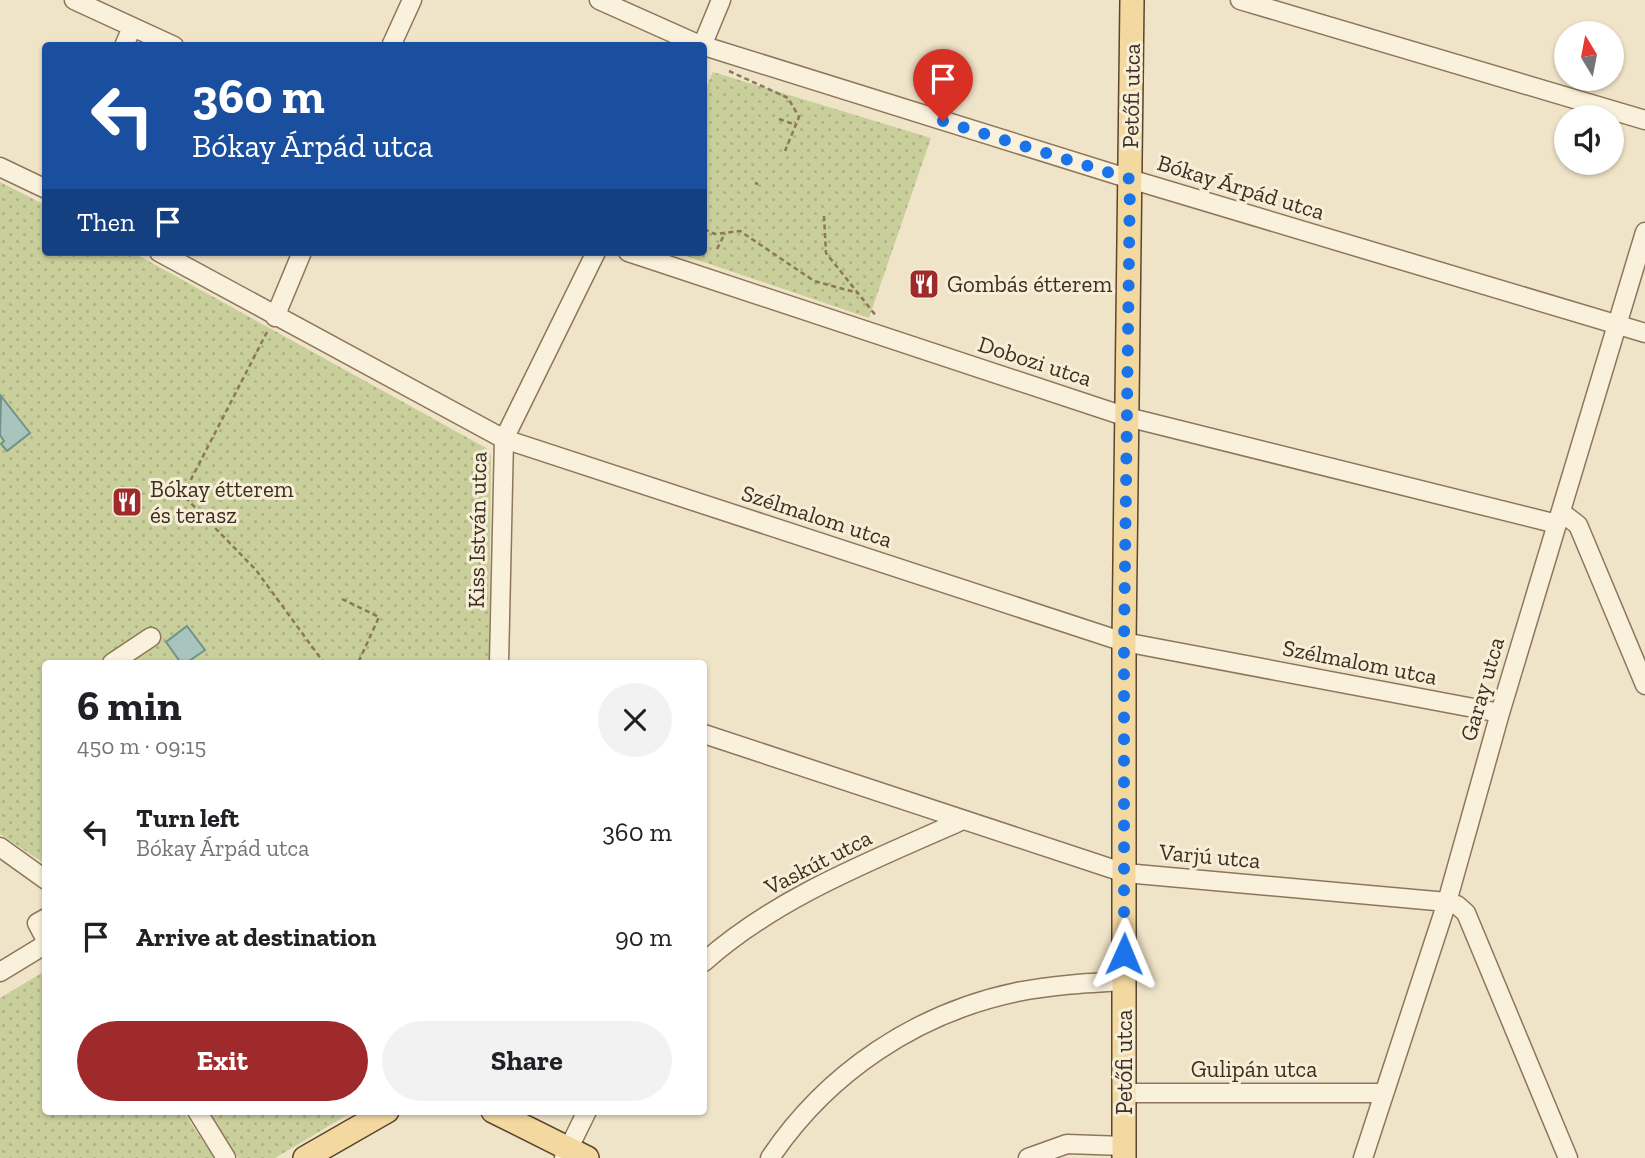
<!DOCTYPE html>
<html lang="en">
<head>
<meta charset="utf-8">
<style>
  body { margin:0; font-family:"Zilla Slab",serif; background:#f2f2f2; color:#202124; height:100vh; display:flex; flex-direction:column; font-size:26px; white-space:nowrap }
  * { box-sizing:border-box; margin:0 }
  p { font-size:23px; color:#757577 }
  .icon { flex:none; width:38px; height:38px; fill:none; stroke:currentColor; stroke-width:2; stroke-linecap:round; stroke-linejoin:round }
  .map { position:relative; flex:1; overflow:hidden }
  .details { position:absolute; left:42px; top:660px; width:665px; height:455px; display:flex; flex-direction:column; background:#fff; border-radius:7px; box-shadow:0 2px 5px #0004 }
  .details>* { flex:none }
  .banner { position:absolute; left:42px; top:42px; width:665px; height:214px; border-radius:7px; box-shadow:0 2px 5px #0004; background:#1a4fa0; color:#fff; overflow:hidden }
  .needle { width:46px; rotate:350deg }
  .tools { position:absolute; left:1554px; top:21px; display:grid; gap:14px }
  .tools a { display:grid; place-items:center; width:70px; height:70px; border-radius:50%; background:#fff; box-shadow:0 2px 5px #0004; font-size:35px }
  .pin { position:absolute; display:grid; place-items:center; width:60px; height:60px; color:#fff; margin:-72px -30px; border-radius:50% 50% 50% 0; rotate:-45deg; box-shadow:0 0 7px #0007 }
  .pin .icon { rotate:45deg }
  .me { position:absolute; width:77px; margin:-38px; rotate:1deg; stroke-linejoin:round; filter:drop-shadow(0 0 5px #0008) }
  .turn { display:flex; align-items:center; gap:24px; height:147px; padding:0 35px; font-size:32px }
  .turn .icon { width:91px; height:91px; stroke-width:2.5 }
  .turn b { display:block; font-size:49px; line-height:60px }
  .then { display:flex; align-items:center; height:66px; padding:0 35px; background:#0003; gap:14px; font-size:26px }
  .round { display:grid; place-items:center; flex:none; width:74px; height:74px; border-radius:37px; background:#f2f2f2 }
  .head { display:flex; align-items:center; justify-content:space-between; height:119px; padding:0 35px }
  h1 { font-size:42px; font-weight:700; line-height:52px }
  .primary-button { display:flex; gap:14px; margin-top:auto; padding:14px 35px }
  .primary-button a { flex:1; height:80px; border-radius:42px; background:#9e2a2b; color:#fff; font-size:28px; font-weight:700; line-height:80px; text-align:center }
  .primary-button a+a { background:#f2f2f2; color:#202124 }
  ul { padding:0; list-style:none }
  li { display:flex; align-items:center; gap:21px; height:105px; padding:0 35px }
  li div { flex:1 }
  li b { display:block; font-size:26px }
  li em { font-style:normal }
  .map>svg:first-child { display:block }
  .park { fill:url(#park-dots) }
  .water { fill:#a9c4bc; stroke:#6f938a; stroke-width:2 }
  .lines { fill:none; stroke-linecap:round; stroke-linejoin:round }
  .minor-casing { stroke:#8d765c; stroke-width:21 }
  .major-casing { stroke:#5b4430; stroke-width:26 }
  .path { stroke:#8d765c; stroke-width:2.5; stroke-dasharray:5 3.5; stroke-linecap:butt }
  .minor { stroke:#faf1dc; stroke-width:18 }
  .major { stroke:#f3d9a0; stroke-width:23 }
  .route { stroke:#1a73e8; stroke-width:12; stroke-dasharray:0 21.6 }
  .labels { text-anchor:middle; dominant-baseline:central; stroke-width:6; stroke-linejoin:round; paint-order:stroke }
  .street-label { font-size:23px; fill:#3d2e20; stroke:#f7eed8 }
  .poi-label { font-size:23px; fill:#3d2e20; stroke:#f7eed8; text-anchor:start }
</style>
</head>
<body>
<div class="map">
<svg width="1645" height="1158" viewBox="0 0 1645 1158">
  <defs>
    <pattern id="park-dots" width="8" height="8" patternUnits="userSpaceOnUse" patternTransform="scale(1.75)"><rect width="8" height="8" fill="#c9cf9b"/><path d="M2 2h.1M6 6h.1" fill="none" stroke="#aeb285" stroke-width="1.8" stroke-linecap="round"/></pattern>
  </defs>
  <rect width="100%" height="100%" fill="#f0e4c8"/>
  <path class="park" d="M713,72L931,138L869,318L674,252H704V92Z
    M0,182L45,205L46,252H132L488,449L491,456L489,663H46L45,864L0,834Z
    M45,971L46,1111H183L214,1158H0V998Z
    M204,1111H354L275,1158H239L225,1148Z"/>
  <path class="water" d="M1,396L30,433L7,451L1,444L4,441L0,435Z
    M187,626L205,650L186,663H181L166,642Z"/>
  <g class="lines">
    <g class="minor-casing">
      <path id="minor" d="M74,0L174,46
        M599,0L702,46
        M1240,0L1645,120
        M124,46L132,27
        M391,46L412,0
        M702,46L721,0
        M704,46L1130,179L1645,333
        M0,167L46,189
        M159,252L504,439L1124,642L1500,713
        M628,252L1127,417L1557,524
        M275,317L302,252
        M1561,512L1578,525L1645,685
        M112,663L151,637
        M499,663L504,439L596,252
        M704,734L1125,873L1447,902L1457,905L1466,913L1568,1158
        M0,847L46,880
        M46,918L37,923L46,940
        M704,962C778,896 874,860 963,820
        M0,972L46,944
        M1125,1093H1384
        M197,1111L226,1158
        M564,1158L587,1111
        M770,1158C827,1073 916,1013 1017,992C1052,985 1088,983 1124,981
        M1028,1158L1067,1144L1124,1146
        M1363,1158L1447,902L1500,713L1645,232"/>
    </g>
    <g class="major-casing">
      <path id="major" d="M493,1111L587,1158
        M305,1158L387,1111
        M1124,1158V642L1132,0"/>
    </g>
    <path class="path" d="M729,71L788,98L799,117L785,151
      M779,119L796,125
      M755,183L758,184
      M824,216L826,253L877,317
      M704,229L715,234L740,231L814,281L858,293
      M717,249L725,233
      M267,332L183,495L256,570L324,663
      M342,599L379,617L358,663"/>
    <use href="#minor" class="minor"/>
    <use href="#major" class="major"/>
  </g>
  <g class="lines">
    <path class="route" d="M943,121L1130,179L1124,642V954"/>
  </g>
  <defs>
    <g id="restaurant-square" transform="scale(1.575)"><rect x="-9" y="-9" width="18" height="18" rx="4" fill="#9e2a2b" stroke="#f7eed8"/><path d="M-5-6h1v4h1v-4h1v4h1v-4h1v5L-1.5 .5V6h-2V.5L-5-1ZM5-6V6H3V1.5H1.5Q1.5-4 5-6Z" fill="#fff"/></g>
  </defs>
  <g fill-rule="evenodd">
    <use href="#restaurant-square" x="924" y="284"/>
    <use href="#restaurant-square" x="127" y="502"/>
  </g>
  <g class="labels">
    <g class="street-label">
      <text transform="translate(1131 96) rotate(-89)">Petőfi utca</text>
      <text transform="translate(1241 187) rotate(17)">Bókay Árpád utca</text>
      <text transform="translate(1035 361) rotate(18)">Dobozi utca</text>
      <text transform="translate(817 516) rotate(18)">Szélmalom utca</text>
      <text transform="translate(477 530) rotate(-89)">Kiss István utca</text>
      <text transform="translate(1360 662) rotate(11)">Szélmalom utca</text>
      <text transform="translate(1482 689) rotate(-74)">Garay utca</text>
      <text transform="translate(1210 856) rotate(5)">Varjú utca</text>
      <text transform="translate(818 862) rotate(-27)">Vaskút utca</text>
      <text transform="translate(1124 1062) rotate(-90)">Petőfi utca</text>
      <text x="1254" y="1069">Gulipán utca</text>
    </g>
    <g class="poi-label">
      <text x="947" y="284">Gombás étterem</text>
      <text x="150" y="489">Bókay étterem<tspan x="150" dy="26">és terasz</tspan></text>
    </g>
  </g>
</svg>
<div class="tools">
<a><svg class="needle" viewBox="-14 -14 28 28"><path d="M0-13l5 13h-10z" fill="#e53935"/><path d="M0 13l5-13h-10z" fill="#757577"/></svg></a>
<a><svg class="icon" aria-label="sound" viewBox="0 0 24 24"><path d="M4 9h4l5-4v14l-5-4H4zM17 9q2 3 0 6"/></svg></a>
</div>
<div class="pin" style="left:943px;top:121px;background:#d93025"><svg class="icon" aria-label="arrive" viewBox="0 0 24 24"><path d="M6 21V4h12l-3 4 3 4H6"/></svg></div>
<svg class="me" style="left:1124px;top:954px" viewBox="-20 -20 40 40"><path d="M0-17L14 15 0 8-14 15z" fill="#1a73e8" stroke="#fff" stroke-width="4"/></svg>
<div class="banner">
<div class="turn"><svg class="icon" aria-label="left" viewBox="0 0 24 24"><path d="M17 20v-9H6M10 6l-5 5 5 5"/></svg><div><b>360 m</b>Bókay Árpád utca</div></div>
<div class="then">Then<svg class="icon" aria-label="arrive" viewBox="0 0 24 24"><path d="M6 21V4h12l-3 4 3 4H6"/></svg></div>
</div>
<section class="details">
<div class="head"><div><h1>6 min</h1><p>450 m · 09:15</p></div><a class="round"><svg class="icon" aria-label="close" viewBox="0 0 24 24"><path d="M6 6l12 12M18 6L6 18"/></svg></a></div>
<ul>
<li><svg class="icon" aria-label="left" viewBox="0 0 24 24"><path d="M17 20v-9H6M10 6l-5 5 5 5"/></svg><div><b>Turn left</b><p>Bókay Árpád utca</p></div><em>360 m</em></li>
<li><svg class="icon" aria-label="arrive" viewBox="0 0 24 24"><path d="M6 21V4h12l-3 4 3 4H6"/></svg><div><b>Arrive at destination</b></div><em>90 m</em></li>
</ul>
<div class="primary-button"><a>Exit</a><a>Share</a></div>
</section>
</div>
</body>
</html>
